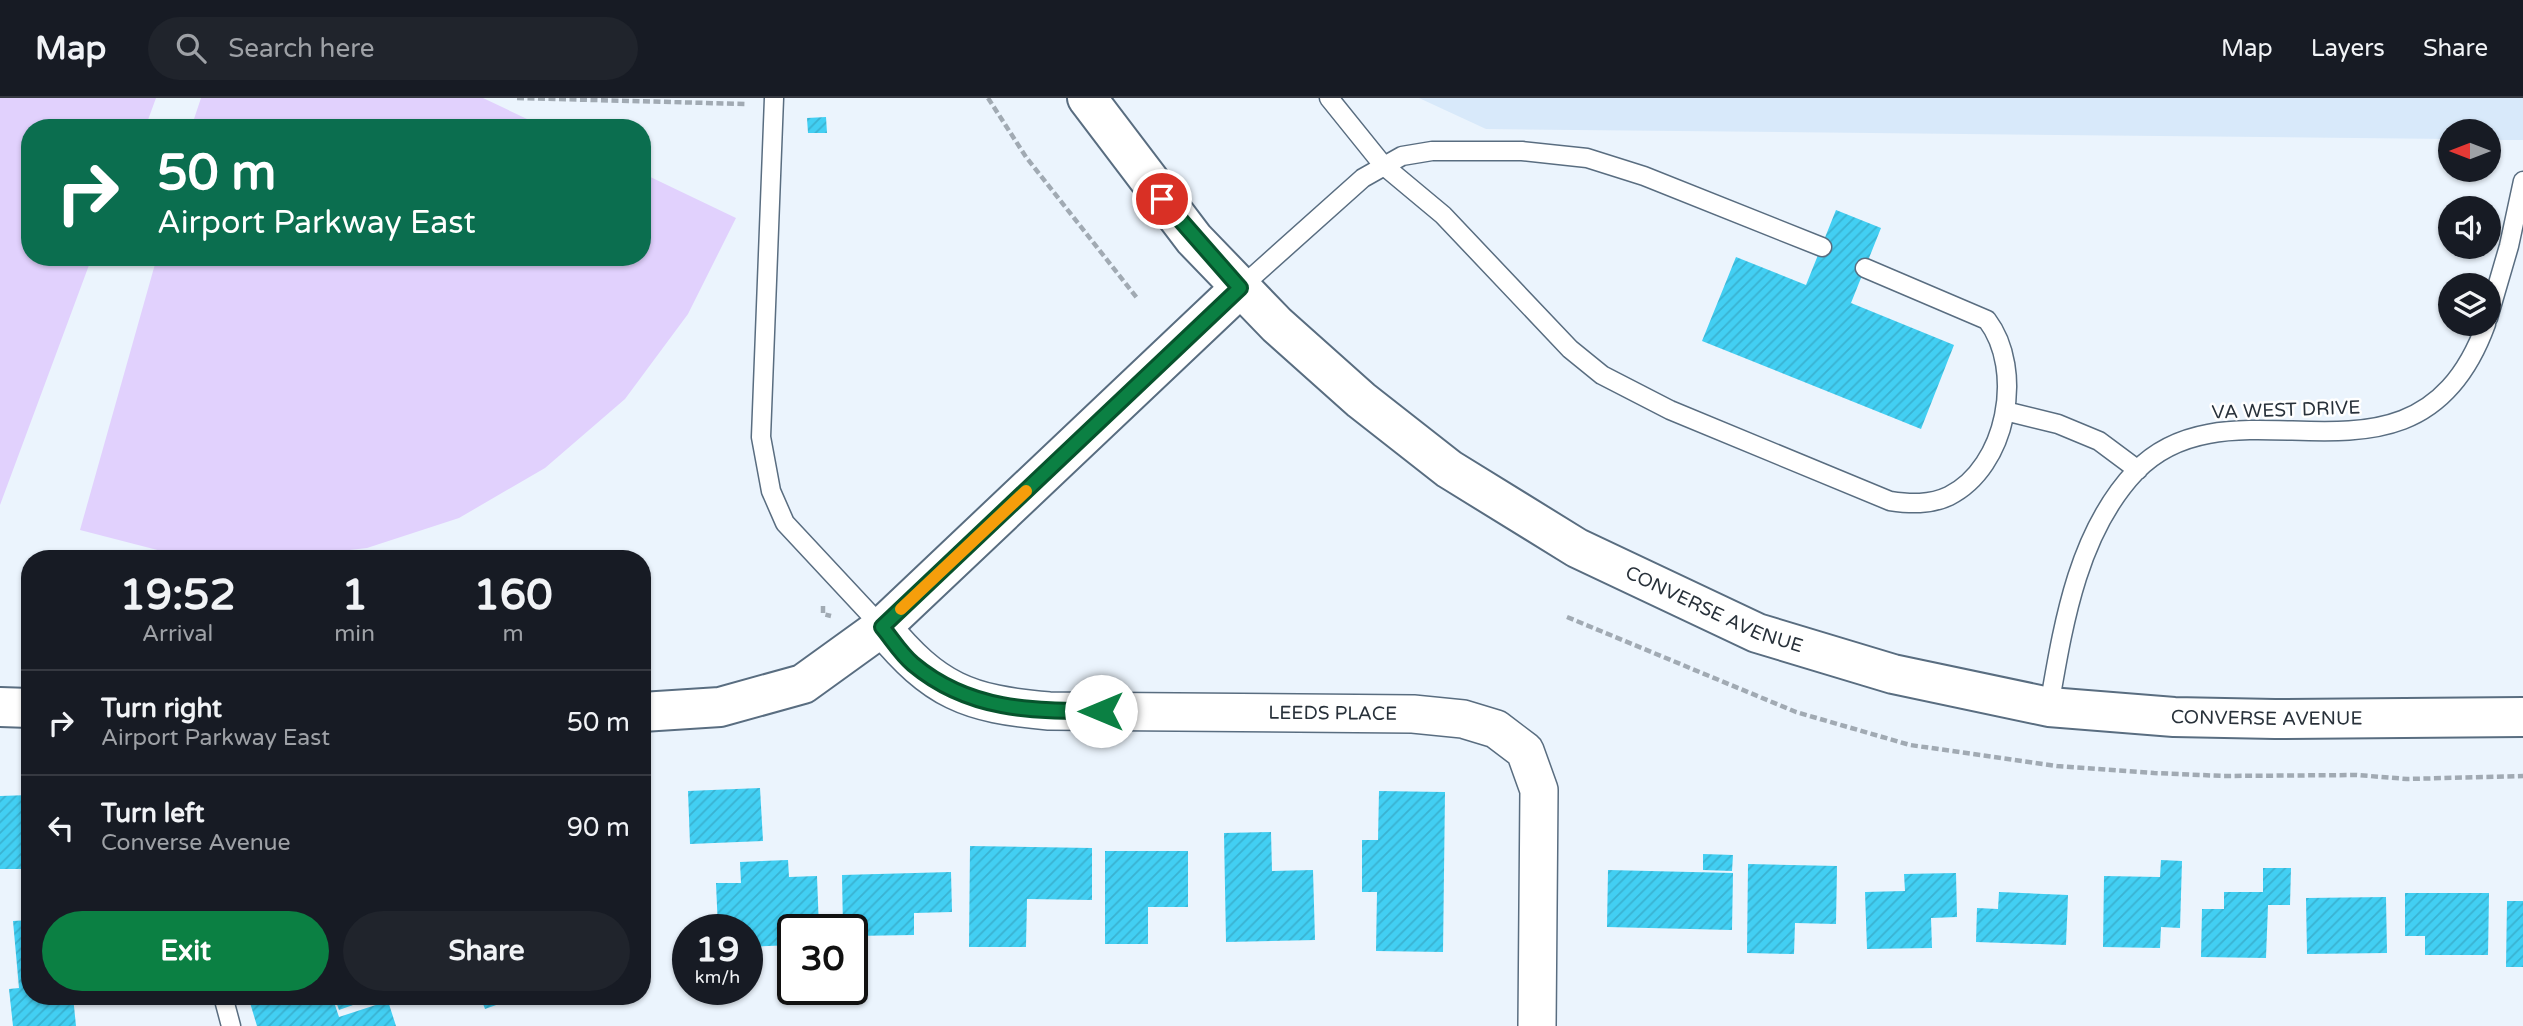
<!DOCTYPE html>
<html lang="en">
<head>
<meta charset="utf-8">
<style>
  body { margin:0; font-family:"Varela Round",sans-serif; background:#20242c; color:#f1f3f6; height:100vh; display:flex; flex-direction:column; font-size:26px; white-space:nowrap }
  * { box-sizing:border-box; margin:0 }
  p { font-size:23px; color:#9ea1a6 }
  .icon { flex:none; width:38px; height:38px; fill:none; stroke:currentColor; stroke-width:2; stroke-linecap:round; stroke-linejoin:round }
  .map { position:relative; flex:1; overflow:hidden }
  .side { position:absolute; left:21px; top:452px; width:630px; height:455px; display:flex; flex-direction:column; background:#171b24; border-radius:28px; box-shadow:0 2px 5px #0004 }
  .side>* { flex:none }
  .banner { position:absolute; left:21px; top:21px; width:630px; height:147px; border-radius:28px; box-shadow:0 2px 5px #0004; background:#0b6e4f; color:#fff; overflow:hidden }
  .needle { width:46px; rotate:270deg }
  .buttons { position:absolute; left:2438px; top:21px; display:grid; gap:14px }
  .buttons a { display:grid; place-items:center; width:63px; height:63px; border-radius:50%; background:#171b24; box-shadow:0 2px 5px #0004; font-size:35px }
  .speed { position:absolute; left:672px; top:816px; display:flex; gap:14px; font-size:35px; font-weight:700; text-align:center }
  .speed>* { display:grid; place-content:center; width:91px; height:91px; border-radius:50%; background:#171b24; box-shadow:0 2px 5px #0004; line-height:1 }
  .speed small { font-size:18px; font-weight:400 }
  .speed .limit { border:4px solid #111; border-radius:10px; background:#fff; color:#111 }
  .pin { position:absolute; display:grid; place-items:center; width:60px; height:60px; color:#fff; margin:-30px; border:4px solid #fff; border-radius:50%; box-shadow:0 2px 7px #0007 }
  .me { position:absolute; width:77px; margin:-38px; rotate:270deg; stroke-linejoin:round; filter:drop-shadow(0 0 5px #0008) }
  .turn { display:flex; align-items:center; gap:24px; height:147px; padding:0 21px; font-size:32px }
  .turn .icon { width:91px; height:91px; stroke-width:2.5 }
  .turn b { display:block; font-size:49px; line-height:60px }
  .eta { display:flex; justify-content:space-evenly; align-items:center; height:119px; text-align:center }
  .eta b { font-size:42px; font-weight:700; line-height:49px }
  .cta { display:flex; gap:14px; margin-top:auto; padding:14px 21px }
  .cta a { flex:1; height:80px; border-radius:42px; background:#0b8043; color:#fff; font-size:28px; font-weight:700; line-height:80px; text-align:center }
  .cta a+a { background:#20242c; color:#f1f3f6 }
  ul { padding:0; list-style:none }
  li { display:flex; align-items:center; gap:21px; height:105px; padding:0 21px; border-top:2px solid #363941 }
  li div { flex:1 }
  li b { display:block; font-size:26px }
  li em { font-style:normal }
  header { display:flex; align-items:center; gap:42px; box-sizing:border-box; height:98px; padding:0 35px; background:#171b24; border-bottom:2px solid #363941 }
  header strong { font-size:33px }
  nav { display:flex; gap:38px; margin-inline-start:auto; font-size:24px }
  .search { width:490px; height:63px; background:#20242c; display:flex; align-items:center; gap:18px; box-sizing:border-box; padding:0 24px; border-radius:38px; color:#9ea1a6; font-size:26px }
  .map>svg:first-child { display:block }
  .built { fill:#d8e9fa }
  .pitch { fill:#e1d1fd }
  .building { fill:url(#building-hatch) }
  .lines { fill:none; stroke-linecap:round; stroke-linejoin:round }
  .lane-casing { stroke:#596d80; stroke-width:21 }
  .street-casing { stroke:#596d80; stroke-width:40 }
  .secondary-casing { stroke:#596d80; stroke-width:42 }
  .path { stroke:#a1aab3; stroke-width:4.5; stroke-dasharray:7 3.5; stroke-linecap:butt }
  .lane { stroke:#fff; stroke-width:18 }
  .street { stroke:#fff; stroke-width:37 }
  .secondary { stroke:#fff; stroke-width:38 }
  .route-casing { stroke:#07532c; stroke-width:18 }
  .route { stroke:#0b8043; stroke-width:12 }
  .slow { stroke:#f59e0b; stroke-width:12 }
  .labels { text-anchor:middle; dominant-baseline:central; stroke-width:5; stroke-linejoin:round; paint-order:stroke }
  .street-label { font-size:19px; fill:#28313a; stroke:#fff }
</style>
</head>
<body>
<header>
<strong>Map</strong>
<div class="search"><svg class="icon" aria-label="search" viewBox="0 0 24 24"><circle cx="10" cy="10" r="6"/><path d="M15 15l6 6"/></svg>Search here</div>
<nav><a>Map</a><a>Layers</a><a>Share</a></nav>
</header>
<div class="map">
<svg width="2523" height="928" viewBox="0 0 2523 928">
  <defs>
    <pattern id="building-hatch" width="6" height="6" patternUnits="userSpaceOnUse" patternTransform="scale(1.75)"><rect width="6" height="6" fill="#42cff3"/><path d="M-1 1l2-2M0 6l6-6M5 7l2-2" fill="none" stroke="#3ab2d1"/></pattern>
  </defs>
  <rect width="100%" height="100%" fill="#ebf4fd"/>
  <path class="built" d="M1419,0H2523V42H2489L2488,33H2450V41L1486,31Z"/>
  <path class="pitch" d="M0,0H156L145,30H30V159H92L0,407Z
    M201,0H483L546,30H191Z
    M642,75L736,120L688,216L625,301L545,370L459,420L367,450L279,460L173,456L80,432L157,159H642Z"/>
  <path class="building" d="M826,19L827,35H808L807,20Z
    M1836,112L1881,130L1851,205L1954,247L1921,331L1702,243L1736,159L1806,187Z
    M22,674H30V693H22Z
    M760,690L763,743L690,746L688,693Z
    M1379,693L1445,694L1443,854L1376,853L1377,794H1362V742H1378Z
    M30,697V771H0V698Z
    M1271,734L1272,773L1313,772L1315,842L1226,844L1224,735Z
    M970,748L1092,750V802L1027,801L1026,849H969Z
    M1105,753H1188V809H1148V846H1105Z
    M1703,756L1733,757L1732,773L1703,772Z
    M788,762L789,779L817,778L819,831H793V847L747,849V831H718L716,785H741L740,764Z
    M2161,762L2182,763L2180,830L2161,829L2160,850L2103,849L2104,778L2160,779Z
    M1748,766L1837,768L1836,826L1795,825L1794,856L1747,855Z
    M2263,770H2291L2290,807H2268L2266,860L2201,859L2202,811H2224V794H2263Z
    M1608,772L1733,775L1732,832L1607,829Z
    M951,774L952,814L914,815V837L852,838V831H843L842,777Z
    M1956,775L1957,819L1931,820L1932,850L1867,851L1865,794L1905,793L1904,776Z
    M1999,794L2068,797L2066,847L1976,844L1977,810L1998,811Z
    M2405,795H2489L2488,857H2425V838H2405Z
    M2386,799L2387,855L2307,856L2306,800Z
    M2507,803H2523V869H2506Z
    M30,822V898H73L76,928H13L9,891L19,890L13,823Z
    M248,898H332L339,919L388,903L396,928H257Z
    M334,898H378L339,912Z
    M480,898H521L485,911Z"/>
  <g class="lines">
    <g class="lane-casing">
      <path id="lane" d="M774,0L761,339L771,393L785,425L882,529
        M1329,0L1383,67L1443,117L1570,251L1602,277L1670,312L1890,403C1910,406 1930,407 1949,398C2007,369 2025,272 1987,222L1865,170
        M1240,190L1363,80L1402,58L1432,53H1522L1587,60L1644,78L1822,149
        M2488,220L2509,148L2523,83
        M2005,313L2058,326L2099,343L2138,372
        M2049,609C2063,528 2077,435 2136,373C2236,270 2416,419 2486,226
        M223,898L231,928"/>
    </g>
    <g class="street-casing">
      <g id="street">
        <path id="s1" d="M882,529C935,593 967,606 1049,613L1413,616L1463,621L1496,631L1525,653L1539,692L1537,928"/>
      </g>
    </g>
    <g class="secondary-casing">
      <g id="secondary">
        <path id="s2" d="M1087,0L1194,141L1277,227L1361,302L1449,371L1577,450L1757,535L1893,576L2049,609L2174,619L2275,621L2523,619"/>
        <path d="M0,609L30,610"/>
        <path d="M642,614L720,609L803,586L882,529L1240,190"/>
      </g>
    </g>
    <path class="path" d="M517,0L746,6
      M988,0L1026,59L1137,200
      M823,508V516L831,518
      M1567,519L1796,614L1910,647L2057,668L2154,675L2224,678L2357,677L2407,681L2523,678"/>
    <use href="#lane" class="lane"/>
    <use href="#street" class="street"/>
    <use href="#secondary" class="secondary"/>
  </g>
  <g class="lines">
    <g class="route-casing">
      <path id="route" d="M1101,613C1032,613 969,613 913,566C901,556 892,541 882,529L1240,190L1162,101"/>
    </g>
    <use href="#route" class="route"/>
    <path class="slow" d="M901,511L1026,393"/>
  </g>
  <g class="labels">
    <g class="street-label">
      <text transform="translate(2286 312) rotate(-2)">VA WEST DRIVE</text>
      <text stroke="none"><textPath href="#s2" startOffset="822">CONVERSE AVENUE</textPath></text>
      <text stroke="none"><textPath href="#s1" startOffset="478">LEEDS PLACE</textPath></text>
      <text stroke="none"><textPath href="#s2" startOffset="1390">CONVERSE AVENUE</textPath></text>
    </g>
  </g>
</svg>
<div class="buttons">
<a><svg class="needle" viewBox="-14 -14 28 28"><path d="M0-13l5 13h-10z" fill="#e53935"/><path d="M0 13l5-13h-10z" fill="#9ea1a6"/></svg></a>
<a><svg class="icon" aria-label="sound" viewBox="0 0 24 24"><path d="M4 9h4l5-4v14l-5-4H4zM17 9q2 3 0 6"/></svg></a>
<a><svg class="icon" aria-label="layers" viewBox="0 0 24 24"><path d="M12 4l9 5-9 5-9-5zM3 14l9 5 9-5"/></svg></a>
</div>
<div class="speed"><div>19<small>km/h</small></div><div class="limit">30</div></div>
<div class="pin" style="left:1162px;top:101px;background:#d93025"><svg class="icon" aria-label="arrive" viewBox="0 0 24 24"><path d="M6 21V4h12l-3 4 3 4H6"/></svg></div>
<svg class="me" style="left:1101px;top:613px" viewBox="-20 -20 40 40"><circle r="19" fill="#fff"/><path d="M0-13L10 11 0 6-10 11z" fill="#0b8043"/></svg>
<div class="banner">
<div class="turn"><svg class="icon" aria-label="right" viewBox="0 0 24 24"><path d="M7 20v-9h11M14 6l5 5-5 5"/></svg><div><b>50 m</b>Airport Parkway East</div></div>
</div>
<section class="side">
<div class="eta">
<div><b>19:52</b><p>Arrival</p></div>
<div><b>1</b><p>min</p></div>
<div><b>160</b><p>m</p></div>
</div>
<ul>
<li><svg class="icon" aria-label="right" viewBox="0 0 24 24"><path d="M7 20v-9h11M14 6l5 5-5 5"/></svg><div><b>Turn right</b><p>Airport Parkway East</p></div><em>50 m</em></li>
<li><svg class="icon" aria-label="left" viewBox="0 0 24 24"><path d="M17 20v-9H6M10 6l-5 5 5 5"/></svg><div><b>Turn left</b><p>Converse Avenue</p></div><em>90 m</em></li>
</ul>
<div class="cta"><a>Exit</a><a>Share</a></div>
</section>
</div>
</body>
</html>
